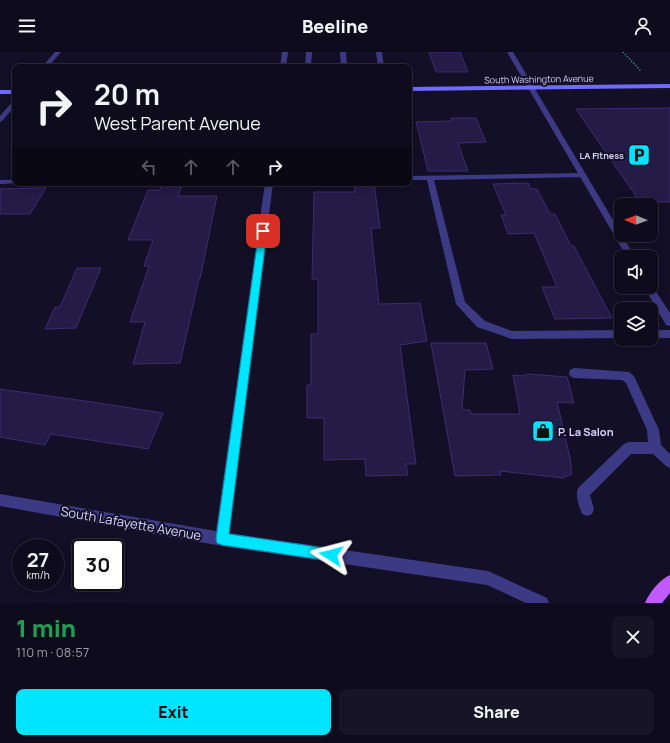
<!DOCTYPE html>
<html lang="en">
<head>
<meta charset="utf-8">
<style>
  body { margin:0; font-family:Manrope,sans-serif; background:#171425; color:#f1f3f6; height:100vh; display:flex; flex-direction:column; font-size:15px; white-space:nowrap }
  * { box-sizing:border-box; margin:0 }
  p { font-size:13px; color:#9b9ba3 }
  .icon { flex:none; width:22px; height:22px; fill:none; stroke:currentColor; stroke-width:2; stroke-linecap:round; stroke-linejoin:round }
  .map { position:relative; height:551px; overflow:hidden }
  .sheet { display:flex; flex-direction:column; background:#0e0b1c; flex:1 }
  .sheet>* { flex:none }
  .top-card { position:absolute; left:12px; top:12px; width:400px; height:122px; border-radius:8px; box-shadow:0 2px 10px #0003,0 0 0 1px #2e2b3b; background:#0e0b1c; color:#f1f3f6; overflow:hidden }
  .needle { width:26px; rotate:271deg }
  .tools { position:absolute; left:614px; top:146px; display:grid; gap:8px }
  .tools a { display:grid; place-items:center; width:44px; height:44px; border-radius:8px; background:#0e0b1c; box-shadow:0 2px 10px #0003,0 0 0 1px #2e2b3b; font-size:20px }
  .speed { position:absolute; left:12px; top:487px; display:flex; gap:8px; font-size:20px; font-weight:700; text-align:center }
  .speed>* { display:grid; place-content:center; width:52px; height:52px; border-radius:50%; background:#0e0b1c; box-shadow:0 2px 10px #0003,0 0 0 1px #2e2b3b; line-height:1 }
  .speed small { font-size:10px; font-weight:400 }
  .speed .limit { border:2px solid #111; border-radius:6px; background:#fff; color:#111 }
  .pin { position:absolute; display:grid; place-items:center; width:34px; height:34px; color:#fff; margin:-17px; border-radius:8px; box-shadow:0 2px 6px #0006 }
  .me { position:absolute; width:44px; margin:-22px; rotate:279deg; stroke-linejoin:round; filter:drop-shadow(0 0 3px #0008) }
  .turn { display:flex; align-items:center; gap:14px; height:84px; padding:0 16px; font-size:18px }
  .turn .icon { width:52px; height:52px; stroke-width:2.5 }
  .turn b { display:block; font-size:28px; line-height:34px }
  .lanes { display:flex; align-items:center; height:38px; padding:0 16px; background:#0003; justify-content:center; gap:20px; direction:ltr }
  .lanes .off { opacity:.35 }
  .round { display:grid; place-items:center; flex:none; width:42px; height:42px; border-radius:8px; background:#171425 }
  .overview { display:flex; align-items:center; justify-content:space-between; height:68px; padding:0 16px }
  h1 { font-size:24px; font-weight:800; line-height:30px; color:#1e9e55 }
  .primary-button { display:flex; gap:8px; margin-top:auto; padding:8px 16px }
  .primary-button a { flex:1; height:46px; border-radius:8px; background:#00e5ff; color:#111; font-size:16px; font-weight:800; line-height:46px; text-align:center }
  .primary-button a+a { background:#171425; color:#f1f3f6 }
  header { display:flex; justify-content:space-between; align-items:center; height:52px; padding:0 16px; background:#0e0b1c; font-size:18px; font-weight:800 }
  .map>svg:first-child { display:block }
  .building { fill:#241b47; stroke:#3b2d73 }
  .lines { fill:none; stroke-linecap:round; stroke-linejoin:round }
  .path { stroke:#2fb8b0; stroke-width:1.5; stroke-dasharray:1 2; stroke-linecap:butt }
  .lane { fill:#3d3a85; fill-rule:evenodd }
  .street { fill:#3d3a85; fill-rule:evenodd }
  .secondary { fill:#6f6bff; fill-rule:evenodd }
  .primary { fill:#c25bff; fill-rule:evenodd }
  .route { fill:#00e5ff; stroke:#0095a6 }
  .labels { text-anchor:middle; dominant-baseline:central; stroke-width:4; stroke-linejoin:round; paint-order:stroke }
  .far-street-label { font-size:9px; fill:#d9d4ff; stroke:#130f26 }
  .far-poi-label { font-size:9px; font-weight:bold; fill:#d9d4ff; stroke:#130f26; text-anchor:end }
  .poi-label { font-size:11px; font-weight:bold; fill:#d9d4ff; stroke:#130f26; text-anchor:start }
  .near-street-label { font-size:13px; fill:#d9d4ff; stroke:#130f26 }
</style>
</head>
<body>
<header><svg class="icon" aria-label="menu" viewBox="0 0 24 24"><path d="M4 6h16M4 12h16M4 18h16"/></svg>Beeline<svg class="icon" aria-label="person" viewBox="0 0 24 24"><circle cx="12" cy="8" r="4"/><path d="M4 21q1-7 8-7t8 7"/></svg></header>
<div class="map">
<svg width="670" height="551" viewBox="0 0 670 551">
  <rect width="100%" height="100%" fill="#130f26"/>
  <path class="building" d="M429,0H460L468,20H436Z
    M670,56V150H640L576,57Z
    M451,66H476L486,90L458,91L468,119H428L416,70L452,69Z
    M374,131L380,176H371L379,252L420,251L427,289L400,293L416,412H406L408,423L366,424L365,407L324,408V366H307V333H311V282H318V227H312L314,140H355L354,132Z
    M528,131L531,137H537L550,162H555L571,194H574L612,266L555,267L542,235H557L534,181L508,182L501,163H506L493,132Z
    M162,133H182L178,144H217L200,227H199L180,311L133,312L145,270H130L149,214H144L153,188H128L148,138H160Z
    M46,136L30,162H0V137Z
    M77,216H101L76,276L45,277L55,255H60Z
    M431,291H486L493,317L465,318L462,358H470L471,362H520L513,323L523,324L528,322L567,325L574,351L557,350L570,406L572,422L563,426L500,419L501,423L455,424Z
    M0,337L92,350L163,361L148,397L51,382L45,393L0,385Z"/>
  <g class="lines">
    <path class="path" d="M623,0L641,19"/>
    <path class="lane" d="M306,0H312L311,15H305Z
      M340,0H346L347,15H341Z
      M376,0H382L384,15H378Z
      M583,121L587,123L586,125L434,128L465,250L485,269L512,279L621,278V286L512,287L477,275L456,252L427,128H409V124Z
      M0,128H15V131H18L0,132Z
      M651,278H670V286H651Z
      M574,316L629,320L634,324L659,378L661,393L670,402V416L666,414L653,402H631L590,443L594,457L592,462L587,464L582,462C579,454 575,444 578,436L624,392L628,390H648L647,378L626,331L622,328L574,326L570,324L569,321L570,318Z"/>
    <path class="street" d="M55,0H61L48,15H42Z
      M282,0H288L286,15H280Z
      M507,0H513L635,205H627Z
      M15,48V54L2,69L0,70V64L13,49Z
      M265,131H273L229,481L488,519L547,546L549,551H526L487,533L222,494L0,454V442L216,479Z
      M651,232L670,261V274L666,273L644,235H651Z"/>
    <path class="secondary" d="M670,32V36L409,39V35Z
      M0,38H15V42H0Z"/>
    <path class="primary" d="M670,523V541L662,551H645C649,541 660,527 670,523Z"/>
  </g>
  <path class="route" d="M263,176L267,179L229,482L331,497L336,499L338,503L336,507L331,509L222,493L217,491L216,487L259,179Z"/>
  <defs>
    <g id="parking-square" transform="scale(1.15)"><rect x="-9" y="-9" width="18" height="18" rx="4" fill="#00e5ff" stroke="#130f26"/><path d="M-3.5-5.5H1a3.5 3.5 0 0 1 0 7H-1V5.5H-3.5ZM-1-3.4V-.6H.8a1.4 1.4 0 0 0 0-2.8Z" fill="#111"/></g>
    <g id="shop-square" transform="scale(1.15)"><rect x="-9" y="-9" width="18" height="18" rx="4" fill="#00e5ff" stroke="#130f26"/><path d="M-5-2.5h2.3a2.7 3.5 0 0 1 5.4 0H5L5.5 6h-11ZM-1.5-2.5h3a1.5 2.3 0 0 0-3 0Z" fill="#111"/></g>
  </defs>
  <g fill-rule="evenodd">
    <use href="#parking-square" x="639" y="103"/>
    <use href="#shop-square" x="543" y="379"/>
  </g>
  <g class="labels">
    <g class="far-street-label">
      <text transform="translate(539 27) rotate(-1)">South Washington Avenue</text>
    </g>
    <g class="far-poi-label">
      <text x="624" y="103">LA Fitness</text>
    </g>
    <g class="poi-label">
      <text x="558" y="379">P. La Salon</text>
    </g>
    <g class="near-street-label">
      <text transform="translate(131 471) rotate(10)">South Lafayette Avenue</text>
    </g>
  </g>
</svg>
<div class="tools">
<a><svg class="needle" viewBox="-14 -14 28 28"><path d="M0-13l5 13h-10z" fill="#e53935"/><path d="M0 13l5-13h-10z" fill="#9b9ba3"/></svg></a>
<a><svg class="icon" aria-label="sound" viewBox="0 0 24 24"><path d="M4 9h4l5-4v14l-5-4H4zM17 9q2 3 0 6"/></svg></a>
<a><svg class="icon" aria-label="layers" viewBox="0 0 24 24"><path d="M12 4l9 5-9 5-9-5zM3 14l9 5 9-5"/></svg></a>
</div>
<div class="speed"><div>27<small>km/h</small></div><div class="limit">30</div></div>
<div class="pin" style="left:263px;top:179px;background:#d93025"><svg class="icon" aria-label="arrive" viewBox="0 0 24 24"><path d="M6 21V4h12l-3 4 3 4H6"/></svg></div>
<svg class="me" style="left:331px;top:503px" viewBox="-20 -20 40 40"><path d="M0-17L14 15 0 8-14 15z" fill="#00e5ff" stroke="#fff" stroke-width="4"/></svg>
<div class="top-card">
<div class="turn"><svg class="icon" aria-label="right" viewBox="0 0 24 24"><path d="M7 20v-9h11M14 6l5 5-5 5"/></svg><div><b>20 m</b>West Parent Avenue</div></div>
<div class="lanes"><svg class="icon off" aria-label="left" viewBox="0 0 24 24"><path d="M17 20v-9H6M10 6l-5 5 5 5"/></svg><svg class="icon off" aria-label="ahead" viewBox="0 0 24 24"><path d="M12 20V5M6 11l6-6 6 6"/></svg><svg class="icon off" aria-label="ahead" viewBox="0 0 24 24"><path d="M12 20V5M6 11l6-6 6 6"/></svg><svg class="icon" aria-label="right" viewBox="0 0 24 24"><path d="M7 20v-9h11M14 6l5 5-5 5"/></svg></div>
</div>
</div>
<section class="sheet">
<div class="overview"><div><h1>1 min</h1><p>110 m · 08:57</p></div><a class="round"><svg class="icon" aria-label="close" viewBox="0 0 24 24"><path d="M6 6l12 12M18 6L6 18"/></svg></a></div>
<div class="primary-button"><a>Exit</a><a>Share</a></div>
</section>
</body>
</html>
